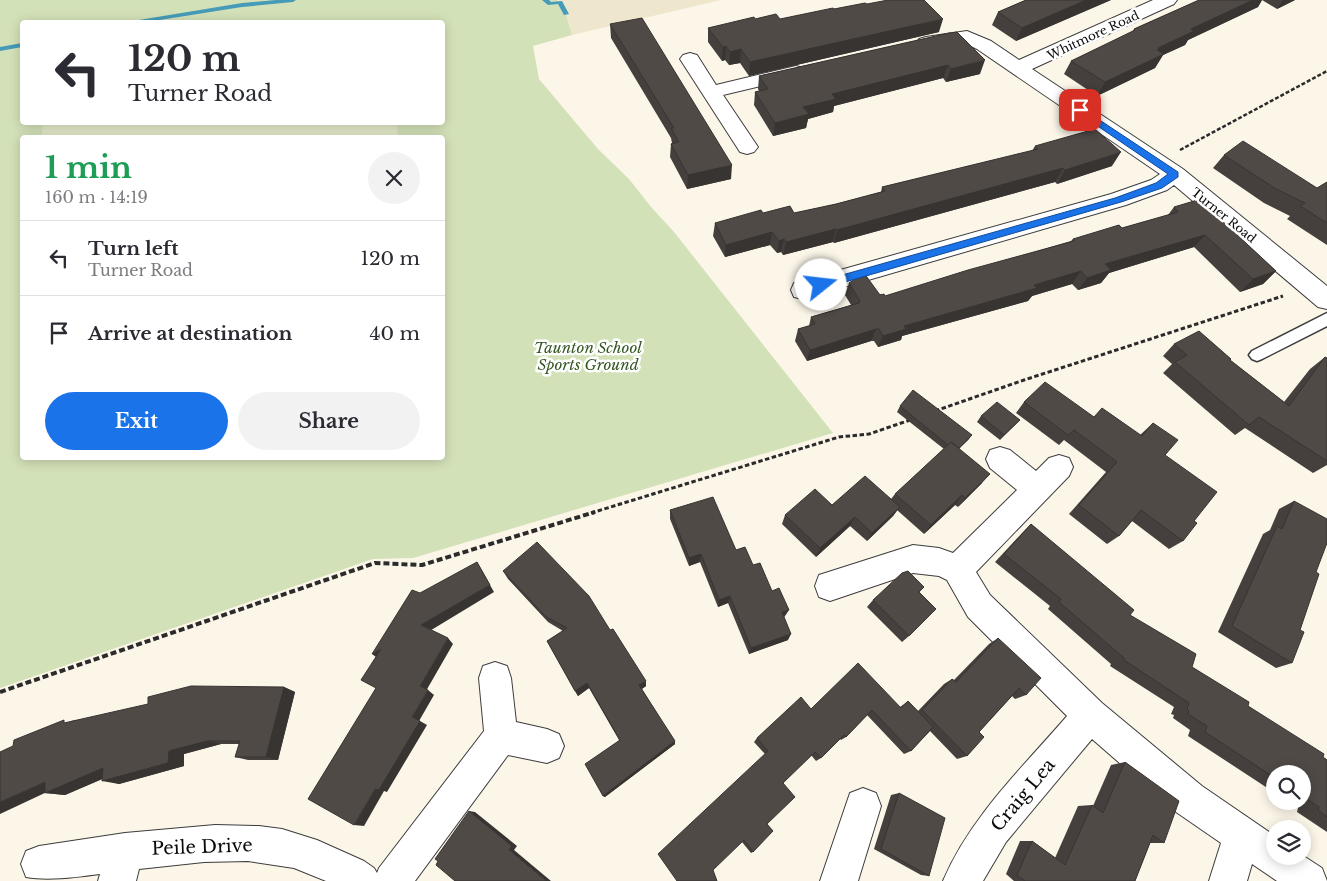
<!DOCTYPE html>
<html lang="en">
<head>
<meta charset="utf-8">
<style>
  body { margin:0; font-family:"Libre Baskerville",serif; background:#f2f2f3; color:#2b2b33; height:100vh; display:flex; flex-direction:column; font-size:19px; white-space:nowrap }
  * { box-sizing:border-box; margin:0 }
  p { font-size:16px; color:#7c7c81 }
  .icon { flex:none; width:28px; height:28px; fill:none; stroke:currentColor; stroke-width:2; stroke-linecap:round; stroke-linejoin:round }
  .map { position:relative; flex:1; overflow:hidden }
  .side { position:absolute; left:20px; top:135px; width:425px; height:325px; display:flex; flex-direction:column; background:#fff; border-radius:5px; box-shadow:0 2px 12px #0003 }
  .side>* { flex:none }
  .top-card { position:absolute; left:20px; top:20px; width:425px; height:105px; border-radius:5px; box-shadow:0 2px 12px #0003; background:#fff; color:#2b2b33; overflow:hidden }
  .fabs { position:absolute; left:1266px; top:765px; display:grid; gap:10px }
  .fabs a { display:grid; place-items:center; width:45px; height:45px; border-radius:50%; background:#fff; box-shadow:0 2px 12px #0003; font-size:25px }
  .pin { position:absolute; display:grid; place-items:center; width:42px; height:42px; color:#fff; margin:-21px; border-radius:10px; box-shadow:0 2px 8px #0006 }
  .me { position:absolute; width:55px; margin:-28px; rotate:74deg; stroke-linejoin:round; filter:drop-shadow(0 0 4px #0008) }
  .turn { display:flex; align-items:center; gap:18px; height:105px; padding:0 25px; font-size:22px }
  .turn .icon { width:65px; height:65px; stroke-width:2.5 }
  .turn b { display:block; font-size:35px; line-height:42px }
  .round { display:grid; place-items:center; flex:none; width:52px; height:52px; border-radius:26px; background:#f2f2f3 }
  .overview { display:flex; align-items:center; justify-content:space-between; height:85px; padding:0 25px }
  h1 { font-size:30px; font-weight:800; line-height:38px; color:#1e9e55 }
  .primary-button { display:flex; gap:10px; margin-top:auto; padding:10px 25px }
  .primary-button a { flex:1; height:58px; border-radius:30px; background:#1a73e8; color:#fff; font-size:20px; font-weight:800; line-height:58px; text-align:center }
  .primary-button a+a { background:#f2f2f3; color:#2b2b33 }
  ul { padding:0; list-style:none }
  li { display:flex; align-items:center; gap:15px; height:75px; padding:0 25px; border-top:1px solid #e1e1e2 }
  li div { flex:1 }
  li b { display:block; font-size:19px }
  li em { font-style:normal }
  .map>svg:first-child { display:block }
  .farmland { fill:#eee7cd }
  .green { fill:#d3e1b8; fill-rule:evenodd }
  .pitch { fill:#e3e9c8 }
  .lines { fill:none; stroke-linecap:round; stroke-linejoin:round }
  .stream { fill:#469bb9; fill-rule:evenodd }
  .service-casing { stroke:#3c3c3c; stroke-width:3 }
  .minor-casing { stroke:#3c3c3c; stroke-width:2 }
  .path-far2 { stroke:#2b2b2b; stroke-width:2.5; stroke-dasharray:4 2; stroke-linecap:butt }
  .path-far1 { stroke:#2b2b2b; stroke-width:3; stroke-dasharray:4.5 2.5; stroke-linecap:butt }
  .path { stroke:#2b2b2b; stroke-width:4; stroke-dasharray:6 3; stroke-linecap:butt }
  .service { fill:#fff; fill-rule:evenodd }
  .minor { fill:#fff; fill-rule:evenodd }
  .wall { fill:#45403d }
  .shaded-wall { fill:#383432 }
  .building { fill:#504a47; stroke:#383432 }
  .route { fill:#1a73e8; stroke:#114b97 }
  .labels { text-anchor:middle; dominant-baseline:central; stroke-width:5; stroke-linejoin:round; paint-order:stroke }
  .far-street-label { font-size:12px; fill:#090909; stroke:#fff }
  .park-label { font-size:15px; font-style:italic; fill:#365724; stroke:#fff }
  .near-street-label { font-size:18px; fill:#090909; stroke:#fff }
</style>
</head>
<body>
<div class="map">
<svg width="1327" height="881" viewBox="0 0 1327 881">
  <rect width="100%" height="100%" fill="#fcf6e9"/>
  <path class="farmland" d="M557,0H721L572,35L566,14Z"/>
  <path class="green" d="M0,0H557L566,14L572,35L533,46L539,79L598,149L629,179L652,208L674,232L833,433L413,558L373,559L0,688ZM22,22H442V122H22ZM22,138H442V458H22Z"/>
  <path class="pitch" d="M44,122H396L398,135L388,138L41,137Z"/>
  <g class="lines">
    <path class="stream" d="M276,0H296L293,2L242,7L147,22H136L139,20L242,3Z
      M542,0H549L551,2L562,1L569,14L564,15L558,4L548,5Z
      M22,43V47L0,51V47Z"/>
    <g class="service-casing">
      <path id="service" d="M1327,313V326L1262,359L1257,361L1252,359L1249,355L1252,351Z"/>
    </g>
    <g class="minor-casing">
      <path id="minor" d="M1153,0H1177L1174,4L1032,69L1183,169L1327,286V309L1318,307L1174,185L1167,190L1126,205L803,299L794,297L791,290L794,283L1111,194L1151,180L1160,174L977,49L965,43L926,49L919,47L917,43L919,39L926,37L967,31L991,41L1019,60Z
        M690,53L697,55L716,85L796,66L803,68L806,72L803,76L723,95L758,147L754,152L747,154L740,152L680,59L683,55Z
        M1000,447L1010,450L1036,471L1049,458L1059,455L1069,458L1073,467L1069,476L976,572L990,595L1102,703L1202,786L1275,836V856H1302V855L1322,868L1327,881H1277L1252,864L1247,881H1209L1221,843L1176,812L1092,739L1006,842L983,881H943C970,817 1023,767 1067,716L968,617L947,580L939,576L913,573L830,601L819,597L815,586L819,575L913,545L939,548L953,553L1017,490L990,468L986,459L990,450Z
        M495,662L507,666L511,678L516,722L547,729L559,734L564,746L559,758L547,763L508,755L415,881H326L294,868L248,861L204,862L139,869L136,881H98L100,874C77,877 48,881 26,877L21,864L26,851L39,846L125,833L215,825L259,826L282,829L317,840L364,861L374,868L377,873L379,868L484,731L479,678L483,666Z
        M863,788L876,793L881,806L858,881H820L850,793Z"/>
    </g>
    <path class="path-far2" d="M1180,150L1327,71"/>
    <path class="path-far1" d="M935,411L1024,380L1283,296
      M591,513L839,437L869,434L910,420"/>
    <path class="path" d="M0,692L375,563L422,565L595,512"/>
    <use href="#service" class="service"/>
    <use href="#minor" class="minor"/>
  </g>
  <path class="wall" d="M1026,0H1111L1016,41L992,25L998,12Z
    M1199,0H1295L1277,9L1262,0L1258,7L1188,40L1185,45L1163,55L1155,68L1097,96L1064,74L1071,61L1132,32L1134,29Z
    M867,4L939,32L749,76L740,63L729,65L725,60L722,61L708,42V28L755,19H780L834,9Z
    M610,24L731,179L687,189L670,157L671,144L672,143L671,138L611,38Z
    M949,33L980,74L946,82L943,78L834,106L833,112L808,119L806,128L773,136L754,105L755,92L759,91L758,89L759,76Z
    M1035,146L1112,166L1057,184L1055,182L834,243L833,242L783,255L781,252L777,253L770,245L725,257L713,236L715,223L763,213H794L836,204L881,192L882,187L1032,151Z
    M1224,155L1317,188L1327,182V245L1287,219L1290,216L1264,203L1213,168Z
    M1174,207L1221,220L1276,271L1263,284L1240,292L1194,247L1109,273L1101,283L1078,290L1072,284L1032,296L1028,301L902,336L901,340L878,347L874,341H871L807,361L795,341L798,329L809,326L811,317L851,305L845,295L849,283L885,296L1071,241L1073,239L1122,228L1168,215Z
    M1174,344L1230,360L1284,402L1310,369L1325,357L1327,358V465L1313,473L1245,428L1235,435L1163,373L1172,364L1163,356Z
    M1024,402L1094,417L1140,435L1153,423L1165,455L1194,521L1183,541L1169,549L1132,521L1119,536L1107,544L1069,514L1106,472L1064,440L1059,445L1016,413Z
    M900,406L972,435L968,440L959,448L982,483L958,507L955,505L924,534L897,510L893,516L867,541L850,526L816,557L782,524L785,515L832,505L891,499L895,494L944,449L897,412Z
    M981,416L1020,420L1000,440L977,422Z
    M1294,501L1316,572L1300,630L1292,663L1276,668L1218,632L1263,534L1270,530L1279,509Z
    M670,510L736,550L753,565L772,591L785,616L784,617L788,640L749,654L728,603L718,607L700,562L689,566L670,519Z
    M1031,524L1130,615L1192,667L1248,706L1327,760V832L1297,812L1298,808L1287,801H1302V774H1275V793L1188,736L1190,730L1173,718L1174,715L1171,714L1174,707L1110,666L1111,664L1048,609L1050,606L995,562L1022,533Z
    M503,571L646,686L642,689L675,744L605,797L603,796L619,740L589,688L578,696L547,641L563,631L548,622L508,579Z
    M919,592L909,636L902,642L867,607L873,600Z
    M998,638L1026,695L1015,699L1012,696L979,732L967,756L957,759L930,731L911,751L904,754L867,715L846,737L841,740L840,739L821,758L816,761L811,755L783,783L767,824L753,852L751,853L742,842L765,754L754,742L757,738L811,709L900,707L908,701L918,711L944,684L952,679L954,680L989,644Z
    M284,687L295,692L278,760H248L235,757L239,744H221L184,754V766L119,784L102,779L65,795L45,793L71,721Z
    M1125,762L1164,843H1150L1135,881H1014L1006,874L1020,841H1032L1055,858L1078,806L1092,805L1093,806L1111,765Z
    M899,793L929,876L921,875L874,849L891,795Z"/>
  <path class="shaded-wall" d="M1086,0H1111L1016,41L1022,28Z
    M1253,0H1262L1258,7L1188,40L1185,45L1163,55L1155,68L1097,96L1105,82L1158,48L1191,29Z
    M1283,0H1295L1277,9Z
    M943,19L939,32L749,76L750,62Z
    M726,46L725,60L722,61L723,47Z
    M741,49L740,63L729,65L730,52Z
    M985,60L980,74L946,82L951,69Z
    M948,65L943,78L834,106L833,112L808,119L806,128L773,136L775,123L803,107L832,94Z
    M1121,152L1112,166L1057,184L1065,170Z
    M732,165L731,179L687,189L688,175Z
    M1063,168L1055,182L834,243L837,230Z
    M836,229L833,242L783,255L786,242Z
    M772,232L770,245L725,257L726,245Z
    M1205,235L1194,247L1109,273L1101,283L1078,290L1087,278L1105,264Z
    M784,239L781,252L777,253L779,241Z
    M1081,271L1072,284L1032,296L1028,301L902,336L901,340L878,347L883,336L904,326Z
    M1276,271L1263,284L1240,292L1253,279Z
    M876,329L871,341L807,361L810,350Z
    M972,435L968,440L952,456L956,451Z
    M990,474L982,483L958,507L965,498Z
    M962,495L955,505L924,534L931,525Z
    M900,507L893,516L867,541L872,533Z
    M855,517L850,526L816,557L820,548Z
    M701,554L700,562L689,566V558Z
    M477,562L494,592L428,632L421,625Z
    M730,596L728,603L718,607L719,600Z
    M789,610L785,616L779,619L782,612Z
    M791,634L788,640L749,654L751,648Z
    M448,638L453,644L426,691L420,686Z
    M381,649L380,660L372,654Z
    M646,681V686L640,690L639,685Z
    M587,683L589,688L578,696L575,691Z
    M284,687L295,692L278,760L266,757Z
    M428,690L434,695L419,721L412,717Z
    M420,721L427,725L387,792L384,791L364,826L354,825L375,789Z
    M207,741L221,744L184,754V766L119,784L102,781L169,751Z
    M675,741V744L605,797L603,796Z
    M103,768L121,771L65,795L45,793Z
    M45,782L64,784L0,814V802Z
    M469,811L475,812L517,846L514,850L551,881H546L509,850Z"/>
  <path class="building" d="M888,0H924L943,19L750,62L741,49L730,52L726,46L723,47L708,28L754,17L755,19L776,14L780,19L833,8L834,9L865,3L867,4Z
    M1026,0H1086L1022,28L998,12Z
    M1199,0H1253L1191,29L1194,31L1158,48L1159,49L1157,50L1164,54L1105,82L1071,61L1135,30L1134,29Z
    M642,18L732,165L688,175L671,144L679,142L671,128H674L610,24Z
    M957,32L985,60L951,69L948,65L832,94L836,99L803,107L809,114L775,123L755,92L768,89L759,76L949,33Z
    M1095,129L1121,152L1065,170L1063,168L837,230L836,229L786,242L784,239L779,241L772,232L726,245L715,223L761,210L763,213L790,206L794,213L836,204L885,191L882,187L1038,149L1035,146Z
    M1243,141L1317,188L1327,182V223L1300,206L1305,203L1276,189L1224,155Z
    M1197,198L1199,200L1204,199L1223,217L1219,218L1276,271L1253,279L1205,235L1105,264L1111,270L1087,278L1081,271L1034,285L1037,288L904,326L906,329L883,336L879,329H876L810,350L798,329L815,324L811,317L859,303L860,301L849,283L864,273L880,295L884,294L885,296L968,270L1074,241L1073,239L1119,225L1122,228L1178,212L1174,207L1194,201Z
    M1199,331L1231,359L1230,360L1289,406L1325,357L1327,358V461L1259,417L1249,425L1175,362L1187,355L1174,344Z
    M1045,382L1094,417L1102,408L1142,436L1153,423L1178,440L1165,455L1217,492L1194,521L1197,523L1183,541L1141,510L1119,536L1079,505L1117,462L1074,430L1068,435L1024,402Z
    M913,390L972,435L959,448L951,442L948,445L900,406Z
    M997,402L1020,420L1004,435L981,416Z
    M951,442L990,474L965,498L962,495L931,525L895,494Z
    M865,476L900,507L872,533L855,517L820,548L785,515L815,489L832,505Z
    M713,497L736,550L745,547L753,565L760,563L772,591L779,588L789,610L782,612L791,634L751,648L730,596L719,600L701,554L689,558L670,510Z
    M1294,501L1327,519V543L1316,572L1319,574L1300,630L1304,632L1292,663L1232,626L1277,526L1282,529Z
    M1031,524L1134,610L1130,615L1196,654L1192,667L1249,702L1248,706L1324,754L1323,757L1327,760V817L1318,810L1319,807L1302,796V774H1275V778L1205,732L1207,726L1188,714L1189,711L1187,709L1189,703L1124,660V658L1059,602L1061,599L1004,554Z
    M537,542L589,596L610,630L613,629L646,681L639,685L675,741L603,796L585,764L620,740L587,683L575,691L547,641L567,628L545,616L503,571Z
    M477,562L490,585L421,625L448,638L420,686L428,690L412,717L420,721L379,790L375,789L354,825L308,799L376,688L361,680L381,649L372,654L412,590L420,593Z
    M908,571L924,587L919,592L936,609L909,636L873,600L902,573Z
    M998,638L1041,678L1026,695L1019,688L979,732L984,737L967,756L922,710L952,679L956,682Z
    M858,663L901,708L908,701L933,727L911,751L872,710L846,737L844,735L821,758L815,752L783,783L795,797L767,824L773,831L753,852L744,840L713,870L717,881H677L658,854L768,751L757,738L801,697L811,709Z
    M191,686L284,687L266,757H235L240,741H207L169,751L168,763L102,781L103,768L45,793V782L0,802V752L13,746L14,740L64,720V723L148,704V697Z
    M1125,762L1179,801L1164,843L1153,835L1135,881H1025L1017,875L1032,841L1065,865L1092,805L1103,813Z
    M899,793L945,818L929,876L881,849Z
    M469,811L512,846L509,850L546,881H455L436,865L438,861L435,859Z"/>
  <path class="route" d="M1080,107L1178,172V177L1162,188L1121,202L821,289L818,287V282L821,281L1115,198L1156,183L1168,174L1077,112V108Z"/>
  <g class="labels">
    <g class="far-street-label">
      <text transform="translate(1093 35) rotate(-25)">Whitmore Road</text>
      <text transform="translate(1224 215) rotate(39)">Turner Road</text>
    </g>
    <g class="park-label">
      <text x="588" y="347">Taunton School<tspan x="588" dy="17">Sports Ground</tspan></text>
    </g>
    <g class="near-street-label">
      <text transform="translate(1023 795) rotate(-50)">Craig Lea</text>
      <text transform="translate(202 847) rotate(-2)">Peile Drive</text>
    </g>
  </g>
</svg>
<div class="fabs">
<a><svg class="icon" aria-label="search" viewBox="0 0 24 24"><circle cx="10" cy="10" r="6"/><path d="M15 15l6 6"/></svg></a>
<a><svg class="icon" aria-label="layers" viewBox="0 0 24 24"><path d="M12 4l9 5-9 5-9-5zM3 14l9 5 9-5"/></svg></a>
</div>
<div class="pin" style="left:1080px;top:110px;background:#d93025"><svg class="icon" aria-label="arrive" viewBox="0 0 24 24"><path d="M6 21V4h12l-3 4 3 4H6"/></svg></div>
<svg class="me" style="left:821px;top:285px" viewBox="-20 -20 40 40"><circle r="19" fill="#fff"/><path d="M0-13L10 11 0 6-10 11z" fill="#1a73e8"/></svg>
<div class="top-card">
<div class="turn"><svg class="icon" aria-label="left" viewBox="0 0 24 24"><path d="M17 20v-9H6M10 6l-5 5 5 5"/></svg><div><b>120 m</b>Turner Road</div></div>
</div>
<section class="side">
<div class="overview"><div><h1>1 min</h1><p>160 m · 14:19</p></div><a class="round"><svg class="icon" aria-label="close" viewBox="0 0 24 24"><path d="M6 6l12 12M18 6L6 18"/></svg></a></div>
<ul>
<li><svg class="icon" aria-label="left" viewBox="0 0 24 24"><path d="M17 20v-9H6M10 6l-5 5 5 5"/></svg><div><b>Turn left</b><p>Turner Road</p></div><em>120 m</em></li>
<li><svg class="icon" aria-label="arrive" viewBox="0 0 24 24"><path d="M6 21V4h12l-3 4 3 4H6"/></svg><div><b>Arrive at destination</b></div><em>40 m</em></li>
</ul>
<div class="primary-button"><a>Exit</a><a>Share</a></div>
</section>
</div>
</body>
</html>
